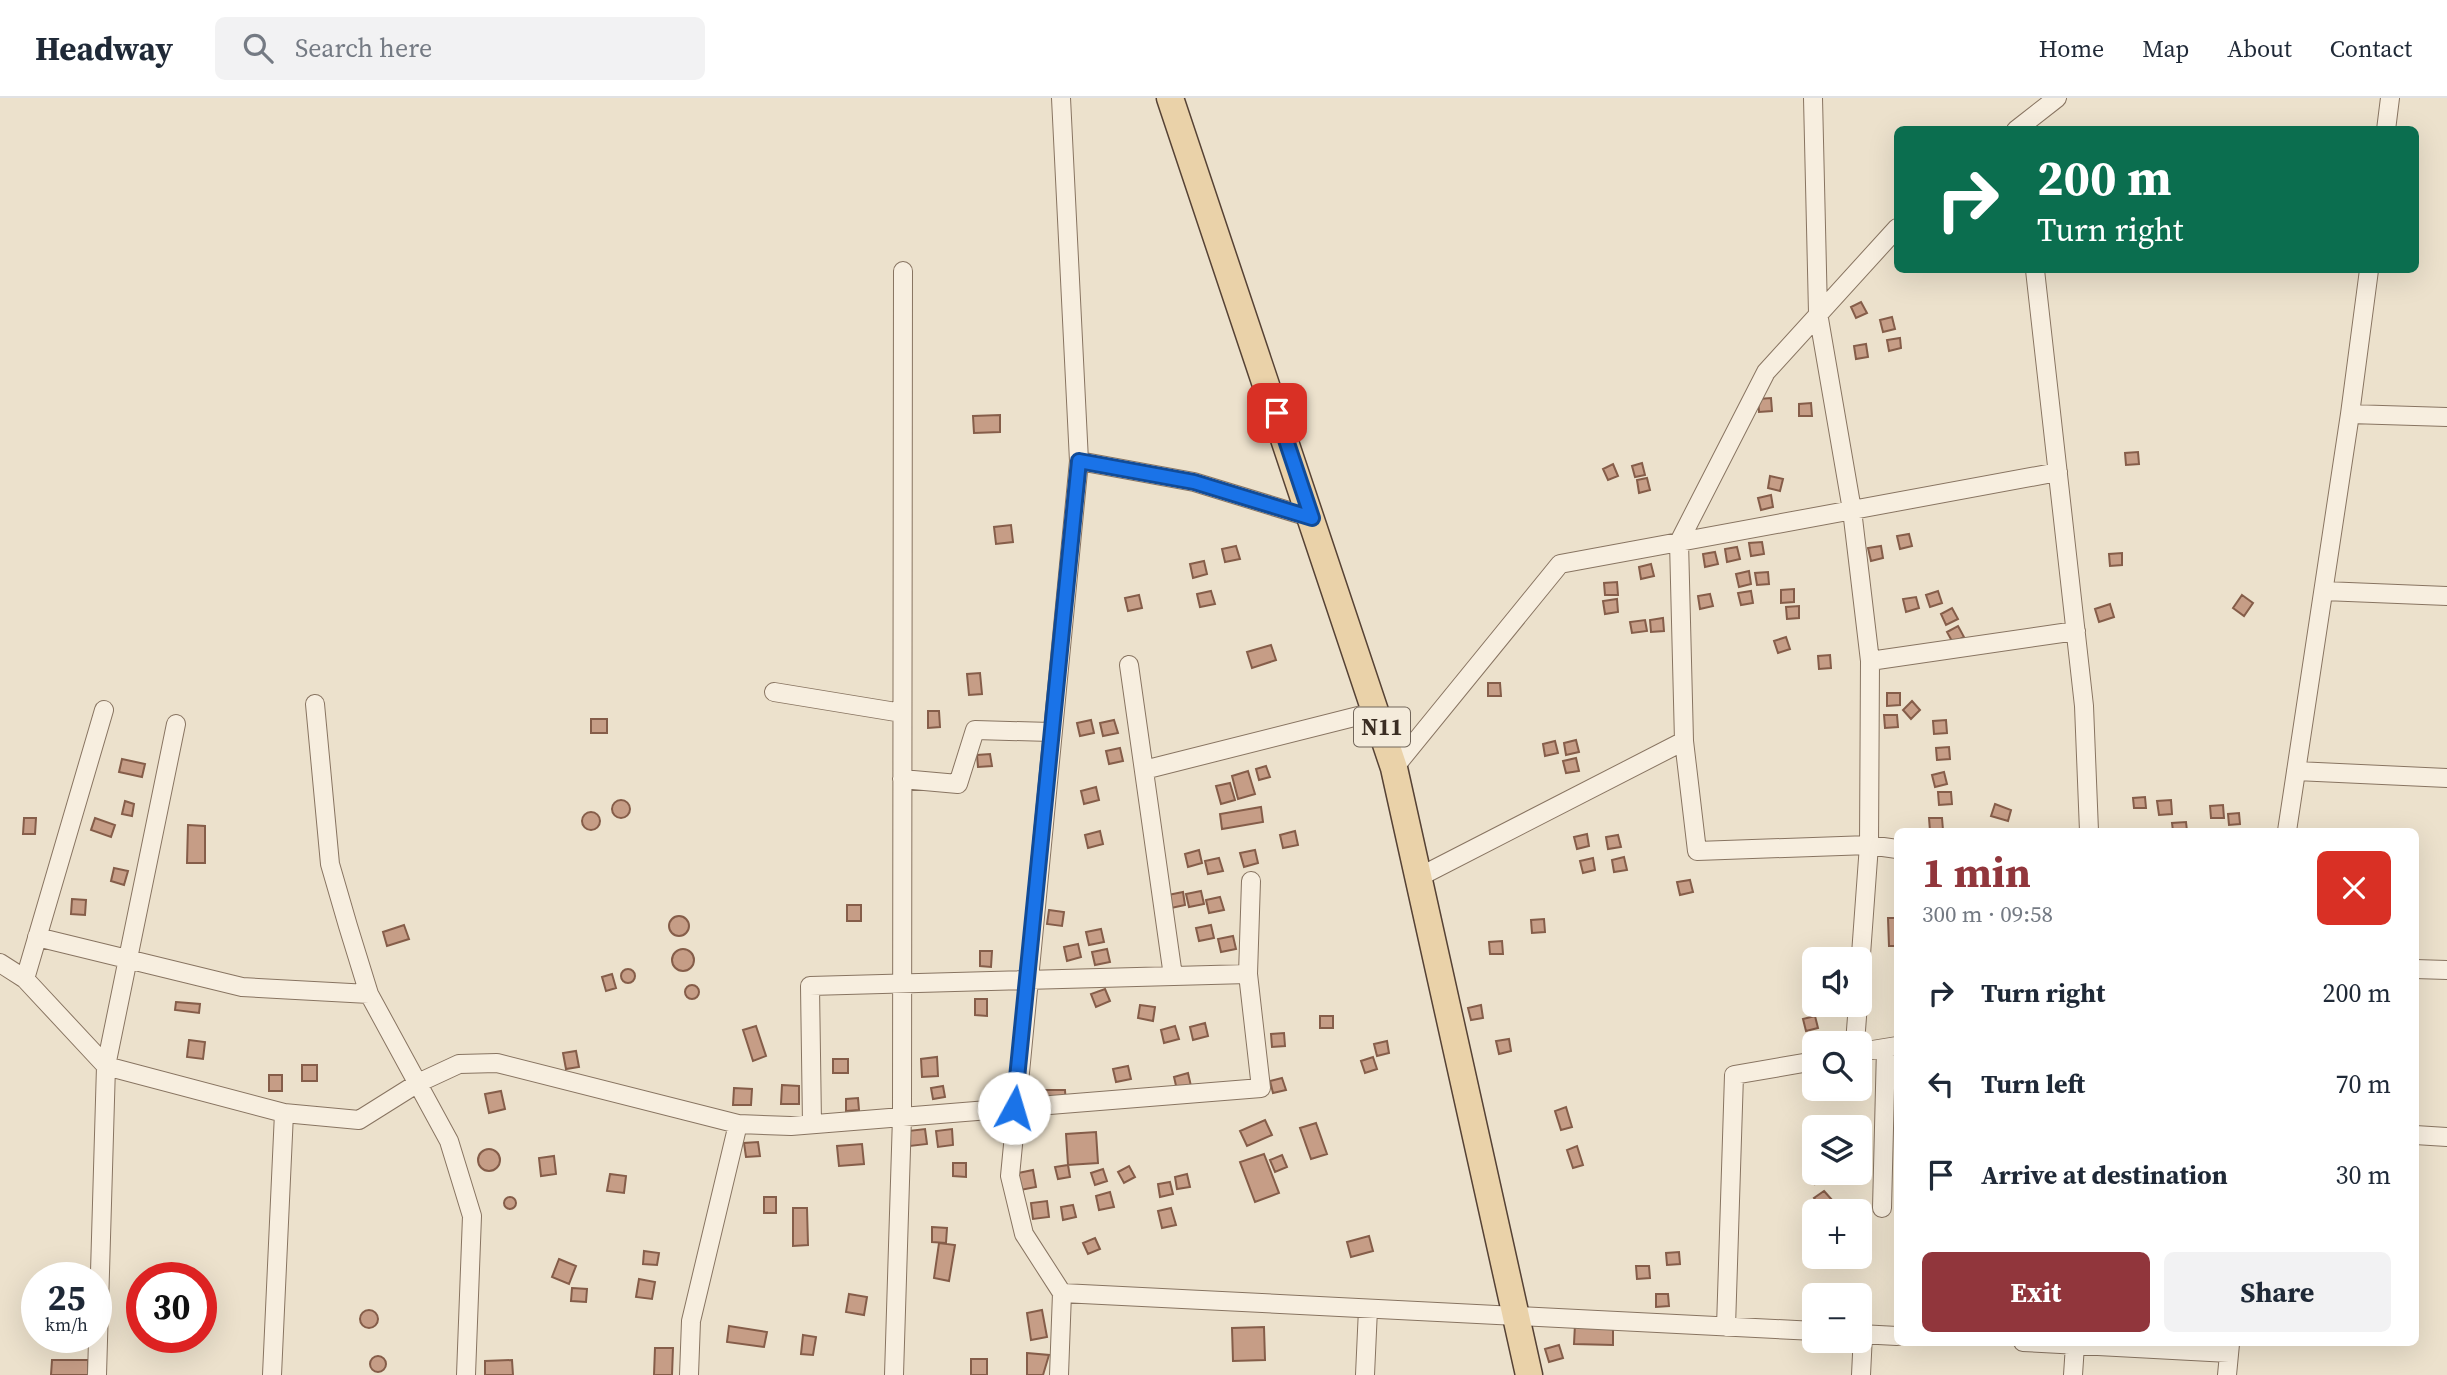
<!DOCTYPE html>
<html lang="en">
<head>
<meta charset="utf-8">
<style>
  body { margin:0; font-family:"Source Serif 4",serif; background:#f2f2f3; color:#1f2937; height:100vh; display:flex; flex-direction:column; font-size:26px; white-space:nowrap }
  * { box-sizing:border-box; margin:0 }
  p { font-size:23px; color:#747a83 }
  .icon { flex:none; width:38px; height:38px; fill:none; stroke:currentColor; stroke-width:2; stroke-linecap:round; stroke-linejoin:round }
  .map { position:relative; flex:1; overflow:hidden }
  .details { position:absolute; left:1894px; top:730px; width:525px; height:518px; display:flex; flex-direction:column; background:#fff; border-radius:10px; box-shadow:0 7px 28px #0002 }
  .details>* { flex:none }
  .guide { position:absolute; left:1894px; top:28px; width:525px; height:147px; border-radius:10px; box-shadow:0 7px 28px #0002; background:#0b6e4f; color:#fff; overflow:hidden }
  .fabs { position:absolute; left:1802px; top:849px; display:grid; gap:14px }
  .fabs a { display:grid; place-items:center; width:70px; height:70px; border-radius:10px; background:#fff; box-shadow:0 7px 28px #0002; font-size:35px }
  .speed { position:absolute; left:21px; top:1164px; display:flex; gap:14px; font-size:35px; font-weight:700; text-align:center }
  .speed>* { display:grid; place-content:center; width:91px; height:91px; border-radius:50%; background:#fff; box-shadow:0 7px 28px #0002; line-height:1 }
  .speed small { font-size:18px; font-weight:400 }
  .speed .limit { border:10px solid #d22; background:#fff; color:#111 }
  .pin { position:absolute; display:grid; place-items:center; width:60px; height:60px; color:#fff; margin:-30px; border-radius:14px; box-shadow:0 4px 10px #0006 }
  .me { position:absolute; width:77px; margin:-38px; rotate:6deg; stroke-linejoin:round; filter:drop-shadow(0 0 5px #0008) }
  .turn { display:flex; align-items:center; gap:24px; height:147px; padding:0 28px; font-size:32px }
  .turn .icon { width:91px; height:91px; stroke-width:2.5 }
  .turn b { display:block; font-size:49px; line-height:60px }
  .round { display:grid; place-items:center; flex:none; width:74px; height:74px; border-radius:10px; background:#f2f2f3 }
  .head { display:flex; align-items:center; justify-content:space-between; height:119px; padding:0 28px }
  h1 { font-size:42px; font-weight:700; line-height:52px; color:#91363c }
  .cta { display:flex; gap:14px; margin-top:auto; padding:14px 28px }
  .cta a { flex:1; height:80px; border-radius:10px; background:#91363c; color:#fff; font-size:28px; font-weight:700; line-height:80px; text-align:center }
  .cta a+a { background:#f2f2f3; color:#1f2937 }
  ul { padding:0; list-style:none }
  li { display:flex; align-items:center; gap:21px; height:91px; padding:0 28px }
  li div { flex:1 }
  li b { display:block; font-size:26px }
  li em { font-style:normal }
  header { display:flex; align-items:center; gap:42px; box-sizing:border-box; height:98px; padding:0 35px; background:#fff; border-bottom:2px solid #e0e1e3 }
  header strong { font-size:33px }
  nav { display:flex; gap:38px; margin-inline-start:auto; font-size:24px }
  .search { width:490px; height:63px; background:#f2f2f3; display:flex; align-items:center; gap:18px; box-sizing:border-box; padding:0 24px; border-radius:10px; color:#747a83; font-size:26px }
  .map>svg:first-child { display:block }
  .building { fill:#c69d86; stroke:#855d49; stroke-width:2 }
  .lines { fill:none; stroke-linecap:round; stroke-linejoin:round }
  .street-casing { stroke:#887461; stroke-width:20 }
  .primary-casing { stroke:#564235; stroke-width:29 }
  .street { stroke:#f7eedf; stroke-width:18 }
  .primary { stroke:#ead2a9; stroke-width:26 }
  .route-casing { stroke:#114b97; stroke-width:18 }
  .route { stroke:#1a73e8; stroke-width:12 }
  .labels { text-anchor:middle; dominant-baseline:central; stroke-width:6; stroke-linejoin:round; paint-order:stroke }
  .shield { fill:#f4ebdb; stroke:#72665a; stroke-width:2 }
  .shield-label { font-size:23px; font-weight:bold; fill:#3a2d23 }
</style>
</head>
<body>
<header>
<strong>Headway</strong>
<div class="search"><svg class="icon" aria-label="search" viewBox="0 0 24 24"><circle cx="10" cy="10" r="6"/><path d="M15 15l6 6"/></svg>Search here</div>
<nav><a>Home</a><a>Map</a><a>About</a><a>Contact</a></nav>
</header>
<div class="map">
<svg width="2447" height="1277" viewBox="0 0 2447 1277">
  <rect width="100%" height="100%" fill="#ece1cc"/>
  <path class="building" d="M1861,204L1867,215L1856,220L1851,209Z
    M1892,219L1895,231L1883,234L1880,222Z
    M1900,240L1901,250L1889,253L1887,242Z
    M1866,246L1868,259L1856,261L1854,248Z
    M1771,300L1772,313L1759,314L1758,301Z
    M1811,305L1812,318H1799V306Z
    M1000,317V334L974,335L973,318Z
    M2138,354L2139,366L2126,367L2125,355Z
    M1642,365L1645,377L1635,379L1632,368Z
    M1613,366L1618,378L1608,382L1603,371Z
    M1770,378L1783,381L1780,393L1768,390Z
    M1647,380L1650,392L1639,395L1637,382Z
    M1771,397L1773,409L1761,412L1758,400Z
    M1011,427L1013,444L996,446L994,429Z
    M1909,436L1912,448L1900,451L1897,438Z
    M1762,444L1764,456L1751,458L1749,445Z
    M1236,448L1240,461L1225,464L1222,451Z
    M1881,448L1883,460L1871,463L1868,450Z
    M1737,449L1740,461L1727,464L1725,451Z
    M1715,454L1718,466L1705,469L1703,456Z
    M2122,455V467L2110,468L2109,456Z
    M1204,463L1207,476L1193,480L1190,466Z
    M1651,466L1654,478L1641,481L1639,469Z
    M1749,473L1751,486L1739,489L1736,476Z
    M1768,474L1769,486L1757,487L1755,475Z
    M1617,484L1618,497H1605L1604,485Z
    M1794,491V504L1781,505V492Z
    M1211,493L1215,506L1200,509L1197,496Z
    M1751,493L1753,505L1741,507L1738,495Z
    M1938,493L1942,505L1930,509L1926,497Z
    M1710,496L1713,508L1700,511L1698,498Z
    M1139,497L1142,510L1128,513L1125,500Z
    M2242,497L2253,505L2244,518L2233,510Z
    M1916,499L1919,510L1906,514L1903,501Z
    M1617,501L1618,514L1605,516L1603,503Z
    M2110,506L2114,519L2099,524L2095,511Z
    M1799,508V520L1787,521L1786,509Z
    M1952,510L1958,521L1946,527L1941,516Z
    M1663,520L1664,533L1651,534L1650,522Z
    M1645,522L1647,533L1632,535L1630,524Z
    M1958,528L1964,539L1953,545L1947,534Z
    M1786,539L1790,551L1778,555L1774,543Z
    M1271,547L1276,562L1252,570L1247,554Z
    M1830,557L1831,570L1819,571L1818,558Z
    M980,575L982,596L969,597L967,576Z
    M1488,585H1500L1501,598H1488Z
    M1887,595H1900V607L1887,608Z
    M1912,603L1920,612L1911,621L1903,612Z
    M928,613H939L940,629L928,630Z
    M1884,617H1897L1898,629L1885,630Z
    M591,621H607V635H591Z
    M1091,622L1094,635L1080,638L1077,625Z
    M1114,622L1118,635L1103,638L1100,625Z
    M1946,622L1947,635L1934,636L1933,623Z
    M1576,642L1579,654L1566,657L1564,645Z
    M1555,643L1558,655L1545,658L1543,646Z
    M1949,649L1950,661L1937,662L1936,650Z
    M1120,650L1123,663L1109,666L1106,653Z
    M990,656L992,668L978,669L977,657Z
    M1576,660L1579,673L1566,675L1563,663Z
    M122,661L145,666L142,679L119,674Z
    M1266,668L1270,679L1259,682L1256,671Z
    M1248,673L1255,696L1238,701L1232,678Z
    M1944,674L1947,686L1935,689L1932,677Z
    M1230,685L1235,702L1221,706L1216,688Z
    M1096,689L1099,702L1084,706L1081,693Z
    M1938,694H1951L1952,706L1939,707Z
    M2145,699L2146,710H2134L2133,700Z
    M612 711a9 9 0 1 1 18 0a9 9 0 1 1-18 0Z
    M2171,702L2172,716L2159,717L2157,703Z
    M125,703L134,706L132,718L122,716Z
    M1995,706L2011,712L2008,723L1991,718Z
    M2223,707L2224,720H2211L2210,708Z
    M1261,709L1263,724L1222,731L1220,716Z
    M582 723a9 9 0 1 1 18 0a9 9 0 1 1-18 0Z
    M2239,715L2240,726L2229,727L2228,716Z
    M24,720H36L35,736H23Z
    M95,720L115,727L111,739L91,732Z
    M1929,720H1942L1943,732L1930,733Z
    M2186,724L2187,733H2173L2172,725Z
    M188,727L205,728V765H187Z
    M1100,733L1103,746L1088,750L1085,737Z
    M1295,733L1298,747L1283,750L1280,737Z
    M1587,736L1589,748L1577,751L1574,739Z
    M1618,737L1621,749L1608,751L1606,739Z
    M1199,752L1202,765L1188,769L1185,756Z
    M1255,752L1258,765L1244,769L1240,755Z
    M1624,759L1627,772L1614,774L1612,762Z
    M1219,760L1223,773L1208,776L1205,763Z
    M1593,760L1595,772L1583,775L1580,763Z
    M114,770L128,773L124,787L111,783Z
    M1690,782L1693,794L1680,797L1677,784Z
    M1201,793L1204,806L1189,809L1186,796Z
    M1183,794L1185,807L1171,810L1168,797Z
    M1220,799L1224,812L1209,815L1206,802Z
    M72,801L86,802L85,817L71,816Z
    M847,807H861V823H847Z
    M1049,812L1064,814L1062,828L1047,826Z
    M669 828a10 10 0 1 1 20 0a10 10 0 1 1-20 0Z
    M1888,820H1897V848H1889Z
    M1544,821L1545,834L1532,835L1531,822Z
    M404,827L409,841L387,848L383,834Z
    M1211,827L1214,840L1199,843L1196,830Z
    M1101,831L1104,844L1089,847L1086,834Z
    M1233,838L1236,851L1221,854L1218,841Z
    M1502,843L1503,856H1490L1489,844Z
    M1078,846L1081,859L1067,863L1064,849Z
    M1107,851L1110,864L1095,867L1092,854Z
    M672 862a11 11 0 1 1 22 0a11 11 0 1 1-22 0Z
    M980,853H992L991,869L980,868Z
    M621 878a7 7 0 1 1 14 0a7 7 0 1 1-14 0Z
    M612,876L616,890L606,893L602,879Z
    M685 894a7 7 0 1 1 14 0a7 7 0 1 1-14 0Z
    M1105,891L1110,903L1096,909L1091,896Z
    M975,901H987V918L975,917Z
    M176,904L200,906L199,915L175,912Z
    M1140,907L1155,909L1153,923L1138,920Z
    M1481,907L1483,920L1471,922L1468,910Z
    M1320,918H1333V930H1320Z
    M1815,918L1818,930L1806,933L1803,921Z
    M1205,925L1208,938L1193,942L1190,929Z
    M756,928L766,958L753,963L743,932Z
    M1175,928L1179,941L1164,945L1161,932Z
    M1284,935L1285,948L1272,949L1271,936Z
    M1509,941L1511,953L1499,956L1496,943Z
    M189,942L205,944L203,961L187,959Z
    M1387,943L1389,955L1377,958L1374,946Z
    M576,953L579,969L566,971L563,955Z
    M937,959L938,978L922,979L921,961Z
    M1373,959L1377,971L1365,975L1361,963Z
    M833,961H848V975H833Z
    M302,967H317V983H302Z
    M1128,968L1131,981L1116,984L1113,971Z
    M1188,975L1191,988L1177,992L1174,979Z
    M269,977H282V993H269Z
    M1282,980L1286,992L1273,995L1270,983Z
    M1815,986V990H1819L1820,999H1807L1806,987Z
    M782,987L799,988V1006H781Z
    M943,988L945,999L933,1001L931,990Z
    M734,990L752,991L751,1007H733Z
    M1041,992H1065L1066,1008L1041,1009Z
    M501,993L505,1011L489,1015L485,996Z
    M858,1000L859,1012L846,1013V1001Z
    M1566,1009L1572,1029L1561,1032L1555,1013Z
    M1265,1022L1272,1037L1247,1048L1240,1033Z
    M1316,1025L1327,1056L1311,1061L1300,1030Z
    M925,1031L927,1046L910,1048L908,1033Z
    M952,1031L953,1047L938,1049L936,1033Z
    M1096,1034L1098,1065L1068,1067L1066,1036Z
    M758,1044L760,1058L746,1059L744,1045Z
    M862,1046L864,1066L839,1068L837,1048Z
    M1577,1048L1583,1067L1573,1070L1567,1052Z
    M478 1062a11 11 0 1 1 22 0a11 11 0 1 1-22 0Z
    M1264,1056L1279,1095L1255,1104L1240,1064Z
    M1282,1057L1287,1069L1275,1074L1270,1062Z
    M554,1058L556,1076L541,1078L539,1060Z
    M953,1065H966V1079L953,1078Z
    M1068,1067L1070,1079L1058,1081L1055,1069Z
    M1129,1068L1135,1079L1124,1085L1118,1074Z
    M1103,1071L1107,1083L1095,1087L1091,1075Z
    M1815,1071V1074H1823L1826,1079L1815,1086L1809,1075Z
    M1033,1072L1036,1089L1020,1092L1018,1075Z
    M610,1076L626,1078L624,1095L607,1093Z
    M1187,1076L1190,1089L1177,1091L1175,1079Z
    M1170,1084L1173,1096L1160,1099L1158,1086Z
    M1824,1093L1832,1102L1822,1110L1814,1100Z
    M1110,1094L1114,1109L1099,1112L1096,1098Z
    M504 1105a6 6 0 1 1 12 0a6 6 0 1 1-12 0Z
    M764,1099H776V1115H764Z
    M1047,1103L1049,1119L1033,1121L1031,1105Z
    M1073,1107L1076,1119L1063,1122L1061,1109Z
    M793,1110H807L808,1147L793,1148Z
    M1171,1110L1176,1127L1162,1130L1158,1113Z
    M932,1129L947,1130L946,1145L932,1144Z
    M1369,1138L1373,1153L1351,1159L1347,1144Z
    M1095,1140L1100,1151L1088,1156L1083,1145Z
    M939,1145L955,1147L949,1183L934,1180Z
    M644,1153L659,1155L657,1167L643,1166Z
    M1679,1154L1680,1166L1667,1167L1666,1155Z
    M559,1161L576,1168L569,1186L552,1179Z
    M1636,1168H1649L1650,1180L1637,1181Z
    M639,1181L655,1184L652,1201L636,1199Z
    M572,1190L587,1191L586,1204L571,1203Z
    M849,1196L867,1199L864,1217L846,1214Z
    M1656,1196H1668L1669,1208L1656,1209Z
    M1042,1212L1047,1239L1031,1242L1027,1215Z
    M360 1221a9 9 0 1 1 18 0a9 9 0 1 1-18 0Z
    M1575,1226L1613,1227V1247L1574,1246Z
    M729,1228L767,1234L764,1249L727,1244Z
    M1264,1229L1265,1262L1233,1263L1232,1230Z
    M803,1237L816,1239L813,1257L801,1256Z
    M1559,1247L1563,1260L1549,1264L1545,1251Z
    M655,1250H673L672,1277H654Z
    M1027,1255L1049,1257L1043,1277H1027Z
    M370 1266a8 8 0 1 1 16 0a8 8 0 1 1-16 0Z
    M971,1261H987V1277H971Z
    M52,1262H88V1277H51Z
    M512,1262L513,1277H485V1263Z"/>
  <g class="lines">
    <g class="street-casing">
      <path id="street" d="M1813,0L1818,215L1852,412L1870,563L1869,747L1860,870
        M2016,32L2057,0
        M2386,32L2390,0
        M1897,130L1766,274L1679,444L1684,643L1697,753L1869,747L1897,751
        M2035,172L2084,608L2089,733
        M2350,316L2447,319
        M1079,363L1194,384L1312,420
        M2324,493L2447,498
        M1870,563L2076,533
        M1129,567L1173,878
        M774,594L902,615
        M315,606L330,766L348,828L369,896L449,1043L472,1118L466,1277
        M1394,670L1560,466L2058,374
        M1144,672L1378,613
        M2296,673L2447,680
        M902,681L958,686L975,632L1051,634
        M2287,733L2350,316L2369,172
        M1419,779L1684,643
        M37,839L242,889L369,896
        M0,865L25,881L106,968L284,1015L359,1022L418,985L459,966L497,965L738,1026L791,1028L1261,990L1248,876L1251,783
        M2415,871L2447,872
        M25,881L104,612
        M1855,945L1858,906
        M1860,954L1897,948
        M812,1026L810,888L1248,876
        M2415,1037L2447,1039
        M1882,1110L1886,950
        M1062,1195L1815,1233
        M1726,1229L1734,977L1815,963
        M1860,1236L1897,1238
        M2023,1244L2229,1255
        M97,1277L106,968L176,626
        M272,1277L284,1015
        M689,1277L691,1223L738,1026
        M894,1277L902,1019L903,173
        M1059,1277L1062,1195L1024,1136L1010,1078L1079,363L1061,0
        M1365,1277L1368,1211
        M1861,1277L1863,1236
        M2073,1277L2075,1247
        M2227,1277L2230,1246"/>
    </g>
    <g class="primary-casing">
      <path id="primary" d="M1170,0L1394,670L1529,1277"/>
    </g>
    <use href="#street" class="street"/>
    <use href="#primary" class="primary"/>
  </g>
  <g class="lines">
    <g class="route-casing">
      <path id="route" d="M1014,1010L1079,363L1194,384L1312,420L1277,315"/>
    </g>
    <use href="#route" class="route"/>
  </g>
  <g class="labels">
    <rect class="shield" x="1354" y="609.5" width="56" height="39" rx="5"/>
    <g class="shield-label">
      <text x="1382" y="629">N11</text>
    </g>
  </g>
</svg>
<div class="fabs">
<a><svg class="icon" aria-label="sound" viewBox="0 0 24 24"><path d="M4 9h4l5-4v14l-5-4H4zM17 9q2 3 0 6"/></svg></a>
<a><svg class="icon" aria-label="search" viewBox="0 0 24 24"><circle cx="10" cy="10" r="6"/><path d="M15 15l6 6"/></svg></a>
<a><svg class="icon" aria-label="layers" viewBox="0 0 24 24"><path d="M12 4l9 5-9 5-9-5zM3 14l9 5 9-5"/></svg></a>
<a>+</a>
<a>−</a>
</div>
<div class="speed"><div>25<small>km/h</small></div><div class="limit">30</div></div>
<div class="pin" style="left:1277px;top:315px;background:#d93025"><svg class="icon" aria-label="arrive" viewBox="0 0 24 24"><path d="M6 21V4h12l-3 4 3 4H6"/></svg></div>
<svg class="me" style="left:1014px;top:1010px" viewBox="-20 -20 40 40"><circle r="19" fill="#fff"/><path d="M0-13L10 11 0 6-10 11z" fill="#1a73e8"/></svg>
<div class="guide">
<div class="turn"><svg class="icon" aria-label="right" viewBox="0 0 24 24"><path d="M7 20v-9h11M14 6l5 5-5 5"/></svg><div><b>200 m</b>Turn right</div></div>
</div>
<section class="details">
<div class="head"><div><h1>1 min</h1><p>300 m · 09:58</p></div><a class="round" style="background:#d93025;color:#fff"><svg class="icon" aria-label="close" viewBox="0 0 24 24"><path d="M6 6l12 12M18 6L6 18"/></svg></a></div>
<ul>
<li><svg class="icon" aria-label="right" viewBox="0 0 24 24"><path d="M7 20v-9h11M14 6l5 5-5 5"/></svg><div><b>Turn right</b></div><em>200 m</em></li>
<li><svg class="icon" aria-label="left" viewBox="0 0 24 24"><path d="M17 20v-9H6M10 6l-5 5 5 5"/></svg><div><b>Turn left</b></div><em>70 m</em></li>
<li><svg class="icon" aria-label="arrive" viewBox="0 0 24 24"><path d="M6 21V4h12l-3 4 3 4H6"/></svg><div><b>Arrive at destination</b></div><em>30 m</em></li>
</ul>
<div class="cta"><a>Exit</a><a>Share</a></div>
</section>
</div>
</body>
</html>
